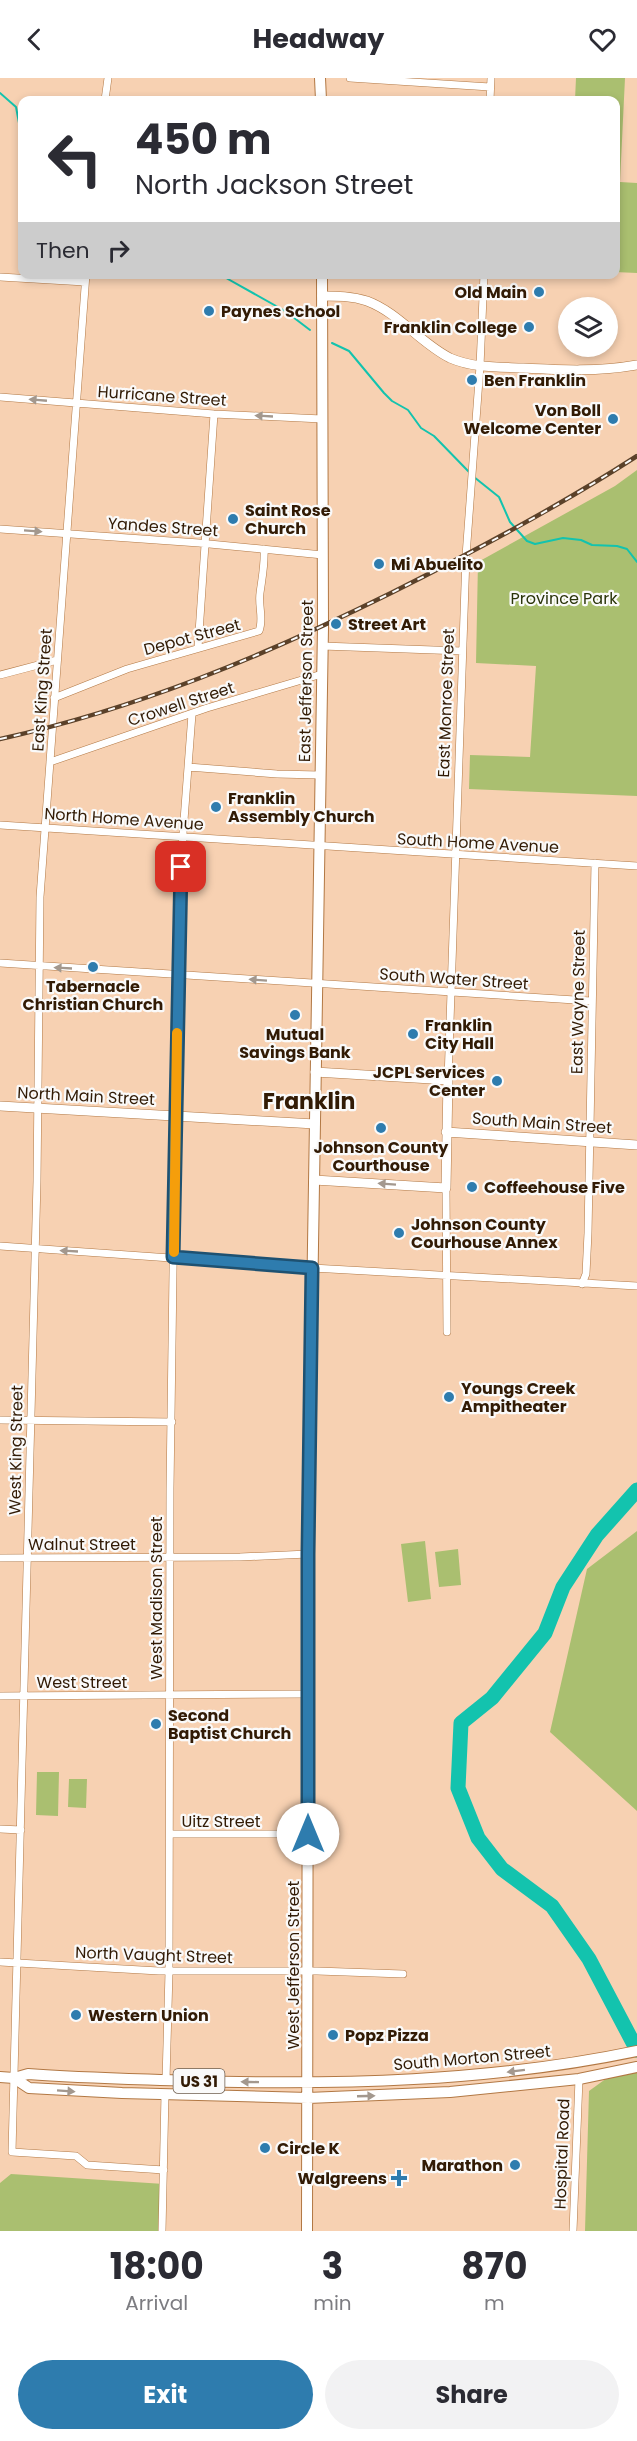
<!DOCTYPE html>
<html lang="en">
<head>
<meta charset="utf-8">
<style>
  body { margin:0; font-family:Poppins,sans-serif; background:#f2f2f3; color:#2b2b33; height:100vh; display:flex; flex-direction:column; font-size:22px; white-space:nowrap }
  * { box-sizing:border-box; margin:0 }
  p { font-size:20px; color:#7c7c81 }
  .icon { flex:none; width:33px; height:33px; fill:none; stroke:currentColor; stroke-width:2; stroke-linecap:round; stroke-linejoin:round }
  .map { position:relative; height:2153px; overflow:hidden }
  .side { display:flex; flex-direction:column; background:#fff; flex:1 }
  .side>* { flex:none }
  .guide { position:absolute; left:18px; top:18px; width:602px; height:183px; border-radius:12px; box-shadow:0 3px 9px #0003; background:#fff; color:#2b2b33; overflow:hidden }
  .fabs { position:absolute; left:558px; top:219px; display:grid; gap:12px }
  .fabs a { display:grid; place-items:center; width:60px; height:60px; border-radius:50%; background:#fff; box-shadow:0 3px 9px #0003; font-size:30px }
  .pin { position:absolute; display:grid; place-items:center; width:51px; height:51px; color:#fff; margin:-26px; border-radius:12px; box-shadow:0 3px 9px #0006 }
  .me { position:absolute; width:66px; margin:-33px; rotate:0deg; stroke-linejoin:round; filter:drop-shadow(0 0 4px #0008) }
  .turn { display:flex; align-items:center; gap:21px; height:126px; padding:0 18px; font-size:27px }
  .turn .icon { width:78px; height:78px; stroke-width:2.5 }
  .turn b { display:block; font-size:42px; line-height:51px }
  .then { display:flex; align-items:center; height:57px; padding:0 18px; background:#0003; gap:12px; font-size:22px }
  .eta { display:flex; justify-content:space-evenly; align-items:center; height:102px; text-align:center }
  .eta b { font-size:36px; font-weight:700; line-height:42px }
  .cta { display:flex; gap:12px; margin-top:auto; padding:12px 18px }
  .cta a { flex:1; height:69px; border-radius:36px; background:#2e7cae; color:#fff; font-size:24px; font-weight:700; line-height:69px; text-align:center }
  .cta a+a { background:#f2f2f3; color:#2b2b33 }
  header { display:flex; justify-content:space-between; align-items:center; height:78px; padding:0 18px; background:#fff; font-size:27px; font-weight:700 }
  .map>svg:first-child { display:block }
  .green { fill:#aabf70 }
  .lines { fill:none; stroke-linecap:round; stroke-linejoin:round }
  .stream { stroke:#13c3ae; stroke-width:2 }
  .river { stroke:#13c3ae; stroke-width:15 }
  .street-casing { stroke:#b27844; stroke-width:8 }
  .secondary-casing { stroke:#b27844; stroke-width:10 }
  .primary-casing { stroke:#b27844; stroke-width:12 }
  .street { stroke:#fff; stroke-width:7 }
  .secondary { stroke:#fff; stroke-width:9 }
  .primary { stroke:#fff; stroke-width:10 }
  .rail-casing { stroke:#5b4129; stroke-width:4.5 }
  .rail { stroke:#fafafa; stroke-width:2; stroke-dasharray:7; stroke-linecap:butt }
  .oneway { fill:#a3988e }
  .route-casing { stroke:#1e5171; stroke-width:15 }
  .route { stroke:#2e7cae; stroke-width:10 }
  .slow { stroke:#f59e0b; stroke-width:10 }
  .poi-dot { fill:#2e7cae; stroke:#fafafa; stroke-width:2 }
  .labels { text-anchor:middle; dominant-baseline:central; stroke-width:4.5; stroke-linejoin:round; paint-order:stroke }
  .shield { fill:#fafafa; stroke:#6e5e4e; stroke-width:1.5 }
  .shield-label { font-size:15px; font-weight:bold; fill:#321b05 }
  .poi-label { font-size:16px; font-weight:bold; fill:#321b05; stroke:#fafafa; text-anchor:start }
  .street-label { font-size:16px; fill:#321b05; stroke:#fafafa }
  .park-label { font-size:16px; fill:#2b350a; stroke:#fafafa }
  .district-label { font-size:22px; font-weight:bold; fill:#321b05; stroke:#fafafa }
</style>
</head>
<body>
<header><svg class="icon" aria-label="back" viewBox="0 0 24 24"><path d="M15 5l-7 7 7 7"/></svg>Headway<svg class="icon" aria-label="heart" viewBox="0 0 24 24"><path d="M12 20l-8-8c-3-5 5-10 8-4 3-6 11-1 8 4z"/></svg></header>
<div class="map">
<svg width="637" height="2153" viewBox="0 0 637 2153">
  <rect width="100%" height="100%" fill="#f7d1b2"/>
  <path class="green" d="M576,0H625L620,104L637,105V195L615,194V22H575Z
    M637,392V718L469,711L470,677L530,679L536,588L476,585L478,484L615,408Z
    M637,1453V1733L550,1654L587,1491Z
    M425,1463L431,1521L408,1524L401,1466Z
    M458,1471L461,1507L439,1509L435,1474Z
    M37,1694H59L58,1738L36,1737Z
    M69,1701H87L86,1730L68,1729Z
    M637,1993V2153H585L589,2013L607,2000Z
    M11,2096L164,2106L162,2153H0V2105Z"/>
  <g class="lines">
    <path class="stream" d="M0,15L16,29L19,45L22,49
      M219,196L285,233L310,252
      M332,265L349,273L384,315L392,323L408,332L421,350L434,358L470,395
      M474,399L499,419L510,444L527,463L535,466L563,460L581,462L592,467L617,468L627,471L637,484"/>
    <path class="river" d="M637,1412L597,1457L563,1509L545,1555L492,1620L461,1645L458,1710L478,1760L502,1791L552,1828L589,1881L637,1972"/>
    <g class="street-casing">
      <path id="street" d="M350,0L490,9
        M105,22L108,0
        M490,22L491,0
        M86,196L40,819L37,1103L12,2074L76,2078L87,2087L164,2092
        M0,199L85,204
        M0,319L214,336L322,341
        M0,451L199,465L323,477
        M322,568L462,573
        M198,569L214,336
        M0,597L57,582
        M54,620L127,591L259,553C264,541 258,528 260,515C262,500 265,486 264,471
        M50,684L207,630L322,596
        M188,689L277,696L319,697
        M0,747L637,788
        M0,885L591,923
        M448,1002L466,478L480,288L484,196
        M446,1110L447,1254
        M0,1168L312,1190L637,1208
        M582,1206L586,1196L588,1155L595,785
        M0,1342L172,1344
        M0,1480L240,1479L308,1476
        M0,1618L309,1616
        M0,1751L21,1752
        M170,1756H308
        M0,1884L159,1893H317L403,1896
        M166,2002L169,1894L170,1410L177,907L182,769L192,636
        M162,2153L165,2016
        M573,2153L579,2001"/>
    </g>
    <g class="secondary-casing">
      <path id="secondary" d="M322,218C337,218 352,218 367,223C399,235 420,265 450,280C473,290 498,289 523,290C561,292 598,294 637,287
        M0,1028L315,1046
        M446,1054L637,1067
        M314,1102L446,1110L448,1002L315,994"/>
    </g>
    <g class="primary-casing">
      <path id="primary" d="M320,0L321,22
        M0,1999L14,2000L28,1996C82,2000 135,2001 188,2003C338,2007 489,2004 637,1973
        M14,2000L29,2010L122,2015L308,2020L450,2014L579,2001L637,1989
        M307,2153L308,1476L323,549L322,196"/>
    </g>
    <use href="#street" class="street"/>
    <use href="#secondary" class="secondary"/>
    <use href="#primary" class="primary"/>
    <g class="rail-casing">
      <path id="rail" d="M0,661C137,631 266,577 391,515C475,473 558,429 637,378"/>
    </g>
    <use href="#rail" class="rail"/>
  </g>
  <defs><path id="oneway-solid" d="M-6-.8H1V-3.2L6.5 0L1 3.2V.8H-6Z" transform="scale(1.5)"/></defs>
  <g class="oneway">
    <use href="#oneway-solid" transform="translate(38 322) rotate(-175)"/>
    <use href="#oneway-solid" transform="translate(264 338) rotate(-177)"/>
    <use href="#oneway-solid" transform="translate(33 453) rotate(4)"/>
    <use href="#oneway-solid" transform="translate(63 890) rotate(-177)"/>
    <use href="#oneway-solid" transform="translate(258 902) rotate(-176)"/>
    <use href="#oneway-solid" transform="translate(387 1106) rotate(-176)"/>
    <use href="#oneway-solid" transform="translate(69 1173) rotate(-177)"/>
    <use href="#oneway-solid" transform="translate(516 1993) rotate(173)"/>
    <use href="#oneway-solid" transform="translate(250 2004) rotate(-179)"/>
    <use href="#oneway-solid" transform="translate(66 2013) rotate(4)"/>
    <use href="#oneway-solid" transform="translate(366 2018) rotate(-2)"/>
  </g>
  <g class="lines">
    <g class="route-casing">
      <path id="route" d="M181,789L173,1179L312,1190L308,1476V1756"/>
    </g>
    <use href="#route" class="route"/>
    <path class="slow" d="M174,1174L177,955"/>
  </g>
  <g class="poi-dot">
    <circle cx="539" cy="214" r="6"/>
    <circle cx="209" cy="233" r="6"/>
    <circle cx="529" cy="249" r="6"/>
    <circle cx="472" cy="302" r="6"/>
    <circle cx="613" cy="341" r="6"/>
    <circle cx="233" cy="441" r="6"/>
    <circle cx="379" cy="486" r="6"/>
    <circle cx="336" cy="546" r="6"/>
    <circle cx="216" cy="729" r="6"/>
    <circle cx="93" cy="889" r="6"/>
    <circle cx="295" cy="937" r="6"/>
    <circle cx="413" cy="956" r="6"/>
    <circle cx="497" cy="1003" r="6"/>
    <circle cx="381" cy="1050" r="6"/>
    <circle cx="472" cy="1109" r="6"/>
    <circle cx="399" cy="1155" r="6"/>
    <circle cx="449" cy="1319" r="6"/>
    <circle cx="156" cy="1646" r="6"/>
    <circle cx="76" cy="1937" r="6"/>
    <circle cx="333" cy="1957" r="6"/>
    <circle cx="265" cy="2070" r="6"/>
    <circle cx="515" cy="2087" r="6"/>
    <path d="M396 2091h6v6h6v6h-6v6h-6v-6h-6v-6h6z"/>
  </g>
  <g class="labels">
    <rect class="shield" x="173.5" y="1991" width="51" height="24" rx="4.5"/>
    <g class="shield-label">
      <text x="199" y="2003">US 31</text>
    </g>
    <g class="poi-label">
      <text x="527" y="214" text-anchor="end">Old Main</text>
      <text x="221" y="233">Paynes School</text>
      <text x="517" y="249" text-anchor="end">Franklin College</text>
      <text x="484" y="302">Ben Franklin</text>
      <text x="601" y="332" text-anchor="end">Von Boll<tspan x="601" dy="18">Welcome Center</tspan></text>
      <text x="245" y="432">Saint Rose<tspan x="245" dy="18">Church</tspan></text>
      <text x="391" y="486">Mi Abuelito</text>
      <text x="348" y="546">Street Art</text>
      <text x="228" y="720">Franklin<tspan x="228" dy="18">Assembly Church</tspan></text>
      <text x="93" y="908" text-anchor="middle">Tabernacle<tspan x="93" dy="18">Christian Church</tspan></text>
      <text x="425" y="947">Franklin<tspan x="425" dy="18">City Hall</tspan></text>
      <text x="295" y="956" text-anchor="middle">Mutual<tspan x="295" dy="18">Savings Bank</tspan></text>
      <text x="485" y="994" text-anchor="end">JCPL Services<tspan x="485" dy="18">Center</tspan></text>
      <text x="381" y="1069" text-anchor="middle">Johnson County<tspan x="381" dy="18">Courthouse</tspan></text>
      <text x="484" y="1109">Coffeehouse Five</text>
      <text x="411" y="1146">Johnson County<tspan x="411" dy="18">Courhouse Annex</tspan></text>
      <text x="461" y="1310">Youngs Creek<tspan x="461" dy="18">Ampitheater</tspan></text>
      <text x="168" y="1637">Second<tspan x="168" dy="18">Baptist Church</tspan></text>
      <text x="88" y="1937">Western Union</text>
      <text x="345" y="1957">Popz Pizza</text>
      <text x="277" y="2070">Circle K</text>
      <text x="503" y="2087" text-anchor="end">Marathon</text>
      <text x="387" y="2100" text-anchor="end">Walgreens</text>
    </g>
    <g class="street-label">
      <text transform="translate(162 318) rotate(4)">Hurricane Street</text>
      <text transform="translate(163 449) rotate(4)">Yandes Street</text>
      <text transform="translate(192 559) rotate(-15)">Depot Street</text>
      <text transform="translate(306 603) rotate(-89)">East Jefferson Street</text>
      <text transform="translate(42 612) rotate(-86)">East King Street</text>
      <text transform="translate(446 625) rotate(-88)">East Monroe Street</text>
      <text transform="translate(181 626) rotate(-18)">Crowell Street</text>
      <text transform="translate(124 741) rotate(4)">North Home Avenue</text>
      <text transform="translate(478 765) rotate(3)">South Home Avenue</text>
      <text transform="translate(454 901) rotate(4)">South Water Street</text>
      <text transform="translate(578 924) rotate(-89)">East Wayne Street</text>
      <text transform="translate(86 1018) rotate(3)">North Main Street</text>
      <text transform="translate(542 1045) rotate(4)">South Main Street</text>
      <text transform="translate(16 1372) rotate(-89)">West King Street</text>
      <text x="82" y="1466">Walnut Street</text>
      <text transform="translate(156 1520) rotate(-90)">West Madison Street</text>
      <text x="82" y="1604">West Street</text>
      <text x="221" y="1743">Uitz Street</text>
      <text transform="translate(154 1877) rotate(2)">North Vaught Street</text>
      <text transform="translate(293 1887) rotate(-90)">West Jefferson Street</text>
      <text transform="translate(472 1980) rotate(-5)">South Morton Street</text>
      <text transform="translate(562 2076) rotate(-88)">Hospital Road</text>
    </g>
    <g class="park-label">
      <text x="564" y="520">Province Park</text>
    </g>
    <g class="district-label">
      <text x="309" y="1023">Franklin</text>
    </g>
  </g>
</svg>
<div class="fabs">
<a><svg class="icon" aria-label="layers" viewBox="0 0 24 24"><path d="M12 4l9 5-9 5-9-5zM3 14l9 5 9-5"/></svg></a>
</div>
<div class="pin" style="left:181px;top:789px;background:#d93025"><svg class="icon" aria-label="arrive" viewBox="0 0 24 24"><path d="M6 21V4h12l-3 4 3 4H6"/></svg></div>
<svg class="me" style="left:308px;top:1756px" viewBox="-20 -20 40 40"><circle r="19" fill="#fff"/><path d="M0-13L10 11 0 6-10 11z" fill="#2e7cae"/></svg>
<div class="guide">
<div class="turn"><svg class="icon" aria-label="left" viewBox="0 0 24 24"><path d="M17 20v-9H6M10 6l-5 5 5 5"/></svg><div><b>450 m</b>North Jackson Street</div></div>
<div class="then">Then<svg class="icon" aria-label="right" viewBox="0 0 24 24"><path d="M7 20v-9h11M14 6l5 5-5 5"/></svg></div>
</div>
</div>
<section class="side">
<div class="eta">
<div><b>18:00</b><p>Arrival</p></div>
<div><b>3</b><p>min</p></div>
<div><b>870</b><p>m</p></div>
</div>
<div class="cta"><a>Exit</a><a>Share</a></div>
</section>
</body>
</html>
